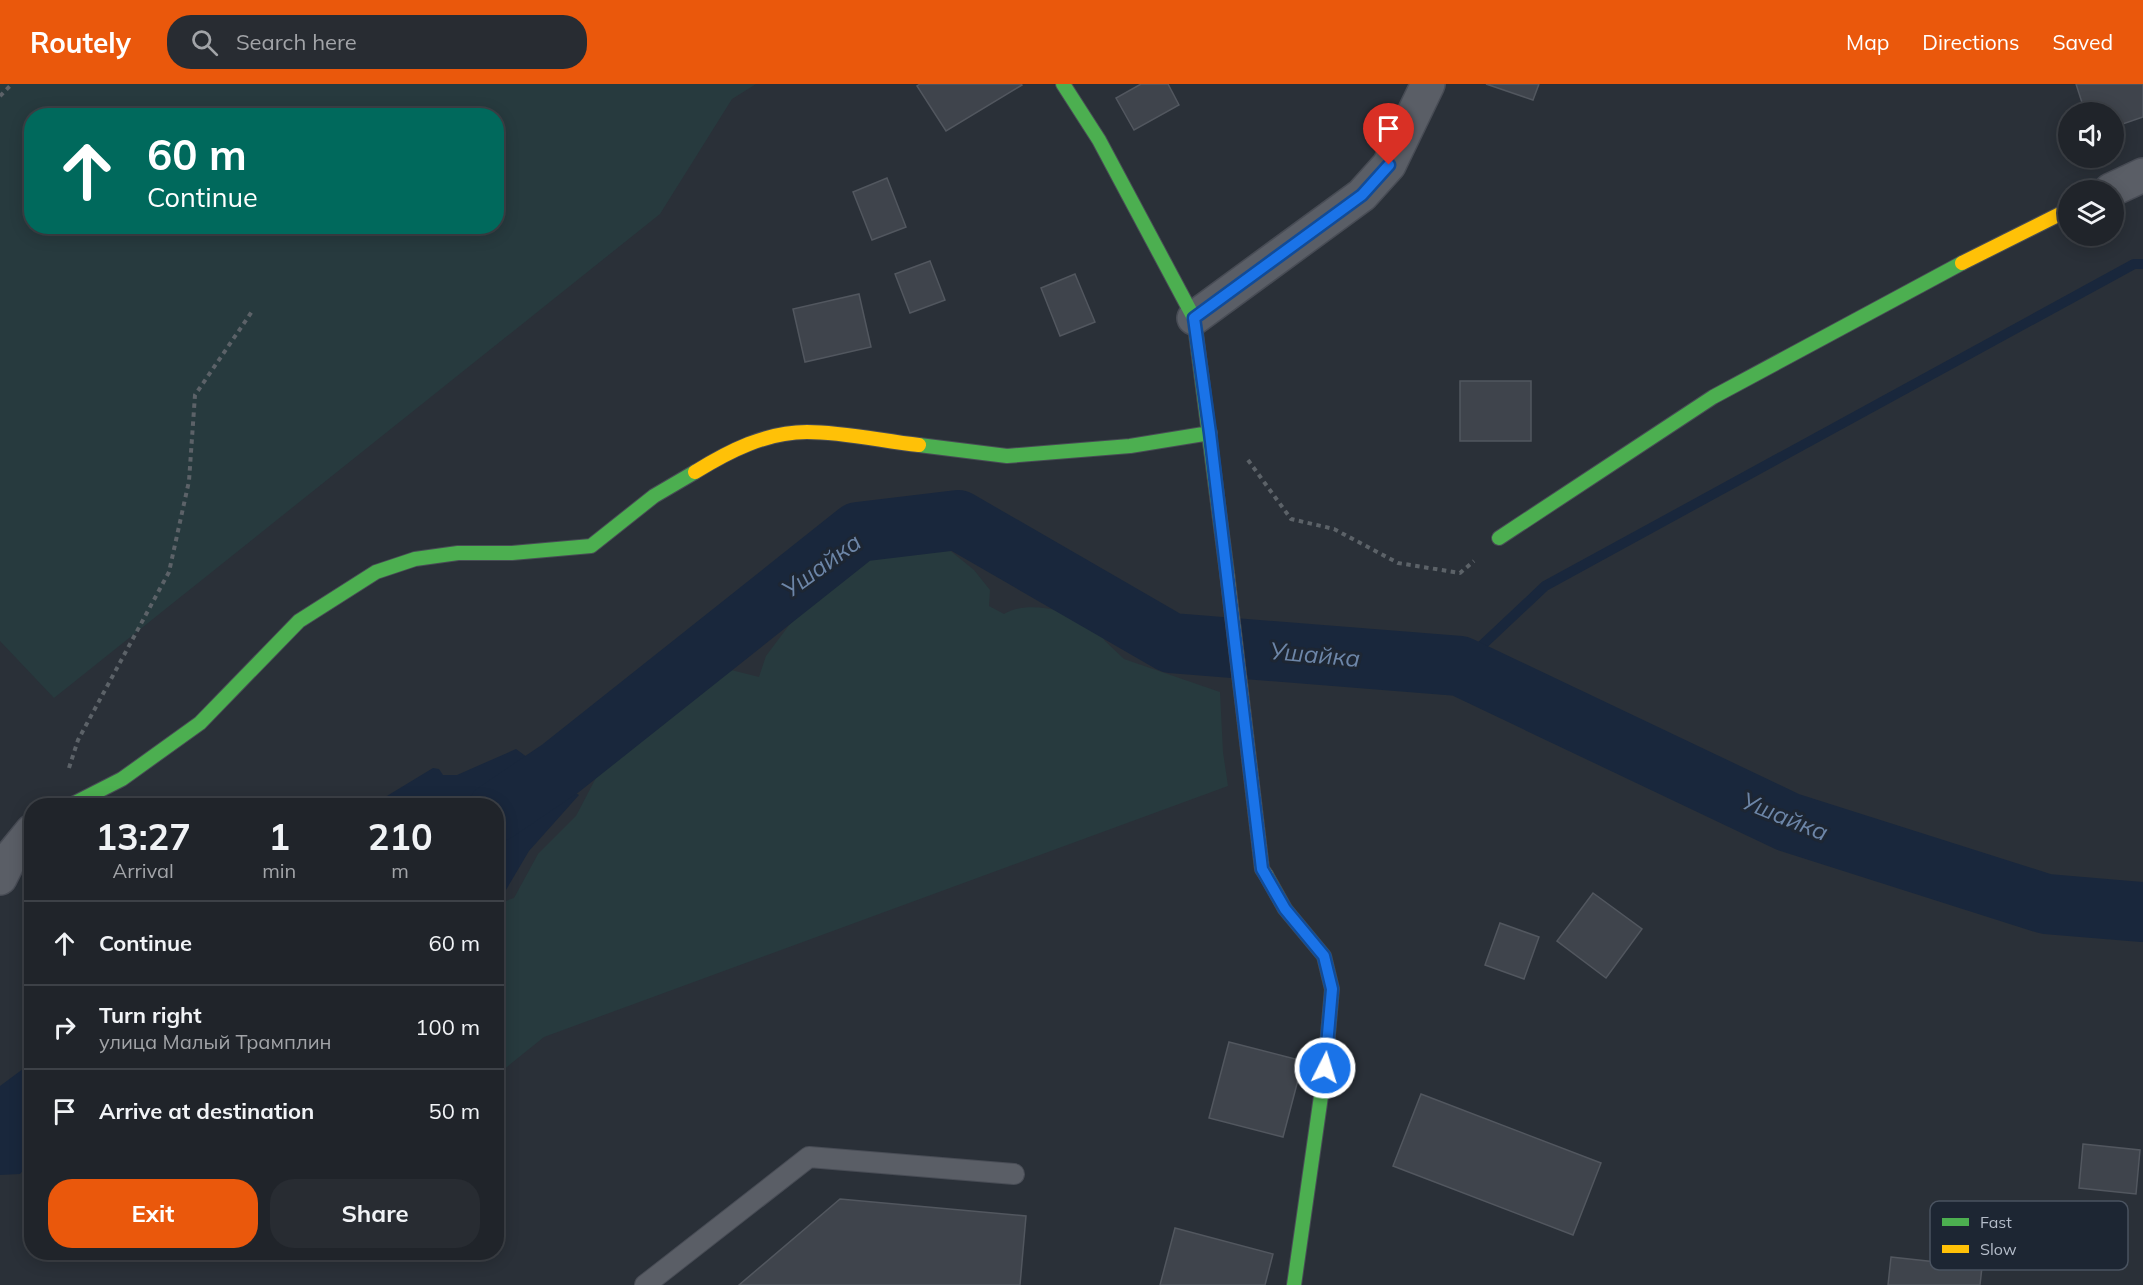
<!DOCTYPE html>
<html lang="en">
<head>
<meta charset="utf-8">
<style>
  body { margin:0; font-family:Mulish,sans-serif; background:#282c32; color:#f1f3f6; height:100vh; display:flex; flex-direction:column; font-size:22px; white-space:nowrap }
  * { box-sizing:border-box; margin:0 }
  p { font-size:20px; color:#a2a4a8 }
  .icon { flex:none; width:33px; height:33px; fill:none; stroke:currentColor; stroke-width:2; stroke-linecap:round; stroke-linejoin:round }
  .map { position:relative; flex:1; overflow:hidden }
  .panel { position:absolute; left:24px; top:714px; width:480px; height:462px; display:flex; flex-direction:column; background:#20242a; border-radius:24px; box-shadow:0 3px 15px #0003,0 0 0 2px #3d4147 }
  .panel>* { flex:none }
  .top-card { position:absolute; left:24px; top:24px; width:480px; height:126px; border-radius:24px; box-shadow:0 3px 15px #0003,0 0 0 2px #3d4147; background:#00695c; color:#fff; overflow:hidden }
  .controls { position:absolute; left:2058px; top:18px; display:grid; gap:12px }
  .controls a { display:grid; place-items:center; width:66px; height:66px; border-radius:50%; background:#20242a; box-shadow:0 3px 15px #0003,0 0 0 2px #3d4147; font-size:30px }
  .pin { position:absolute; display:grid; place-items:center; width:51px; height:51px; color:#fff; margin:-62px -26px; border-radius:50% 50% 50% 0; rotate:-45deg; box-shadow:0 0 6px #0007 }
  .pin .icon { rotate:45deg }
  .me { position:absolute; width:66px; margin:-33px; rotate:5deg; stroke-linejoin:round; filter:drop-shadow(0 0 4px #0008) }
  .turn { display:flex; align-items:center; gap:21px; height:126px; padding:0 24px; font-size:27px }
  .turn .icon { width:78px; height:78px; stroke-width:2.5 }
  .turn b { display:block; font-size:42px; line-height:51px }
  .eta { display:flex; justify-content:space-evenly; align-items:center; height:102px; text-align:center }
  .eta b { font-size:36px; font-weight:700; line-height:42px }
  .action { display:flex; gap:12px; margin-top:auto; padding:12px 24px }
  .action a { flex:1; height:69px; border-radius:24px; background:#ea580c; color:#fff; font-size:24px; font-weight:700; line-height:69px; text-align:center }
  .action a+a { background:#282c32; color:#f1f3f6 }
  ul { padding:0; list-style:none }
  li { display:flex; align-items:center; gap:18px; height:84px; padding:0 24px; border-top:2px solid #3d4147 }
  li div { flex:1 }
  li b { display:block; font-size:22px }
  li em { font-style:normal }
  header { display:flex; align-items:center; gap:36px; box-sizing:border-box; height:84px; padding:0 30px; background:#ea580c; color:#fff }
  header strong { font-size:28px }
  nav { display:flex; gap:33px; margin-inline-start:auto; font-size:21px }
  .search { width:420px; height:54px; background:#282c32; display:flex; align-items:center; gap:15px; box-sizing:border-box; padding:0 21px; border-radius:24px; color:#a2a4a8; font-size:22px }
  .map>svg:first-child { display:block }
  .green { fill:#273a3e; fill-rule:evenodd }
  .water { fill:#19273c }
  .lines { fill:none; stroke-linecap:round; stroke-linejoin:round }
  .stream { stroke:#19273c; stroke-width:10 }
  .river { stroke:#19273c; stroke-width:60 }
  .building { fill:#3f444c; stroke:#52575f; stroke-width:1.5 }
  .lane-casing { stroke:#484c55; stroke-width:22 }
  .street-casing { stroke:#484c55; stroke-width:36 }
  .fast-casing { stroke:#484c55; stroke-width:16 }
  .slow-casing { stroke:#484c55; stroke-width:16 }
  .path { stroke:#5c6268; stroke-width:4; stroke-dasharray:4.5 4.5; stroke-linecap:butt }
  .lane { stroke:#5a5e66; stroke-width:20 }
  .street { stroke:#5a5e66; stroke-width:33 }
  .fast { stroke:#4caf50; stroke-width:14 }
  .slow { stroke:#ffc107; stroke-width:14 }
  .route-casing { stroke:#114b97; stroke-width:15 }
  .route { stroke:#1a73e8; stroke-width:10 }
  .labels { text-anchor:middle; dominant-baseline:central; stroke-width:6; stroke-linejoin:round; paint-order:stroke }
  .water-label { font-size:24px; font-style:italic; fill:#6d86a8; stroke:#1d2633 }
  .key { fill:#1d2633; stroke:#4a5360; stroke-width:1.5 }
  .key-label { font-size:16px; fill:#b4bcc9 }
</style>
</head>
<body>
<header>
<strong>Routely</strong>
<div class="search"><svg class="icon" aria-label="search" viewBox="0 0 24 24"><circle cx="10" cy="10" r="6"/><path d="M15 15l6 6"/></svg>Search here</div>
<nav><a>Map</a><a>Directions</a><a>Saved</a></nav>
</header>
<div class="map">
<svg width="2143" height="1201" viewBox="0 0 2143 1201">
  <rect width="100%" height="100%" fill="#2a3038"/>
  <path class="green" d="M0,0H756L732,15L660,130L54,614L0,557ZM32,32H496V142H32Z
    M913,456L942,460L974,486L990,506L989,522L1004,530C1028,515 1067,528 1093,537L1105,557L1124,575L1220,608L1223,668L1228,702L544,953L497,991V820L514,814L538,770L576,732L610,667L707,598L731,586L759,593L766,572L790,540L868,467Z"/>
  <path class="water" d="M516,665L579,711L529,767L503,811L497,813L496,722L372,721L433,684L439,685L443,691H457Z
    M31,979V1077L20,1090L0,1091V1002Z"/>
  <g class="lines">
    <path class="stream" d="M1460,582L1545,502L2134,180H2143"/>
    <path class="river" d="M496,728L561,684L858,448L958,436L1171,559L1460,582L1788,738L2046,820L2143,828"/>
  </g>
  <path class="building" d="M920,0H1021L1022,1L946,47L917,2Z
    M1141,0H1168L1179,21L1134,46L1116,14Z
    M1486,0H1539L1533,16Z
    M2076,0H2143V33L2114,43V28H2085Z
    M887,94L906,143L872,156L853,108Z
    M930,177L945,216L910,229L895,190Z
    M1075,190L1095,238L1060,252L1041,204Z
    M859,210L871,263L805,278L793,225Z
    M1460,297H1531V357H1460Z
    M1593,809L1642,845L1606,894L1557,857Z
    M1500,839L1539,853L1524,895L1485,881Z
    M1229,958L1303,977L1283,1053L1209,1034Z
    M1421,1010L1601,1079L1573,1151L1393,1082Z
    M2083,1060L2140,1066L2136,1110L2079,1104Z
    M840,1115L1026,1132L1020,1201H739Z
    M1175,1144L1273,1170L1265,1201H1160Z
    M1891,1173L1982,1183L1980,1201H1888Z"/>
  <g class="lines">
    <g class="lane-casing">
      <path id="lane" d="M645,1201L809,1073L1014,1090"/>
    </g>
    <g class="street-casing">
      <path id="street" d="M2111,106L2143,91
        M1194,234L1362,111L1389,81L1428,0
        M0,794L10,774L32,747"/>
    </g>
    <g class="fast-casing">
      <path id="fast" d="M1063,0L1099,56L1194,234L1227,489
        M919,361L1007,372L1130,362L1210,349
        M1499,454L1713,313L1962,179
        M69,722L122,695L200,639L299,537L376,488L415,475L458,469H512L591,462L654,412L695,388
        M1266,791L1285,825L1324,872L1332,905L1325,984L1294,1201"/>
    </g>
    <g class="slow-casing">
      <path id="slow" d="M1962,179L2068,126
        M695,388C729,367 766,348 807,348C844,348 882,357 919,361
        M1227,489L1262,785L1266,791"/>
    </g>
    <path class="path" d="M0,12L12,0
      M1248,376L1291,435L1334,445L1398,479L1460,489L1474,477
      M69,684L78,656L169,488L189,397L195,311L253,226"/>
    <use href="#lane" class="lane"/>
    <use href="#street" class="street"/>
    <use href="#fast" class="fast"/>
    <use href="#slow" class="slow"/>
  </g>
  <g class="lines">
    <g class="route-casing">
      <path id="route" d="M1325,984L1332,905L1324,872L1285,825L1262,785L1210,349L1194,234L1362,111L1389,81"/>
    </g>
    <use href="#route" class="route"/>
  </g>
  <g class="labels">
    <g class="water-label">
      <text transform="translate(821 481) rotate(-36)">Ушайка</text>
      <text transform="translate(1315 570) rotate(5)">Ушайка</text>
      <text transform="translate(1785 732) rotate(22)">Ушайка</text>
    </g>
  </g>
  <rect x="1930" y="1117" width="198" height="69" rx="9" class="key"/>
  <rect x="1942" y="1134" width="27" height="8" fill="#4caf50"/>
  <rect x="1942" y="1161" width="27" height="8" fill="#ffc107"/>
  <g class="key-label">
    <text x="1980" y="1144">Fast</text>
    <text x="1980" y="1171">Slow</text>
  </g>
</svg>
<div class="controls">
<a><svg class="icon" aria-label="sound" viewBox="0 0 24 24"><path d="M4 9h4l5-4v14l-5-4H4zM17 9q2 3 0 6"/></svg></a>
<a><svg class="icon" aria-label="layers" viewBox="0 0 24 24"><path d="M12 4l9 5-9 5-9-5zM3 14l9 5 9-5"/></svg></a>
</div>
<div class="pin" style="left:1389px;top:81px;background:#d93025"><svg class="icon" aria-label="arrive" viewBox="0 0 24 24"><path d="M6 21V4h12l-3 4 3 4H6"/></svg></div>
<svg class="me" style="left:1325px;top:984px" viewBox="-20 -20 40 40"><circle r="17" fill="#1a73e8" stroke="#fff" stroke-width="3"/><path d="M0-11L8 9 0 5-8 9z" fill="#fff"/></svg>
<div class="top-card">
<div class="turn"><svg class="icon" aria-label="ahead" viewBox="0 0 24 24"><path d="M12 20V5M6 11l6-6 6 6"/></svg><div><b>60 m</b>Continue</div></div>
</div>
<section class="panel">
<div class="eta">
<div><b>13:27</b><p>Arrival</p></div>
<div><b>1</b><p>min</p></div>
<div><b>210</b><p>m</p></div>
</div>
<ul>
<li><svg class="icon" aria-label="ahead" viewBox="0 0 24 24"><path d="M12 20V5M6 11l6-6 6 6"/></svg><div><b>Continue</b></div><em>60 m</em></li>
<li><svg class="icon" aria-label="right" viewBox="0 0 24 24"><path d="M7 20v-9h11M14 6l5 5-5 5"/></svg><div><b>Turn right</b><p>улица Малый Трамплин</p></div><em>100 m</em></li>
<li><svg class="icon" aria-label="arrive" viewBox="0 0 24 24"><path d="M6 21V4h12l-3 4 3 4H6"/></svg><div><b>Arrive at destination</b></div><em>50 m</em></li>
</ul>
<div class="action"><a>Exit</a><a>Share</a></div>
</section>
</div>
</body>
</html>
